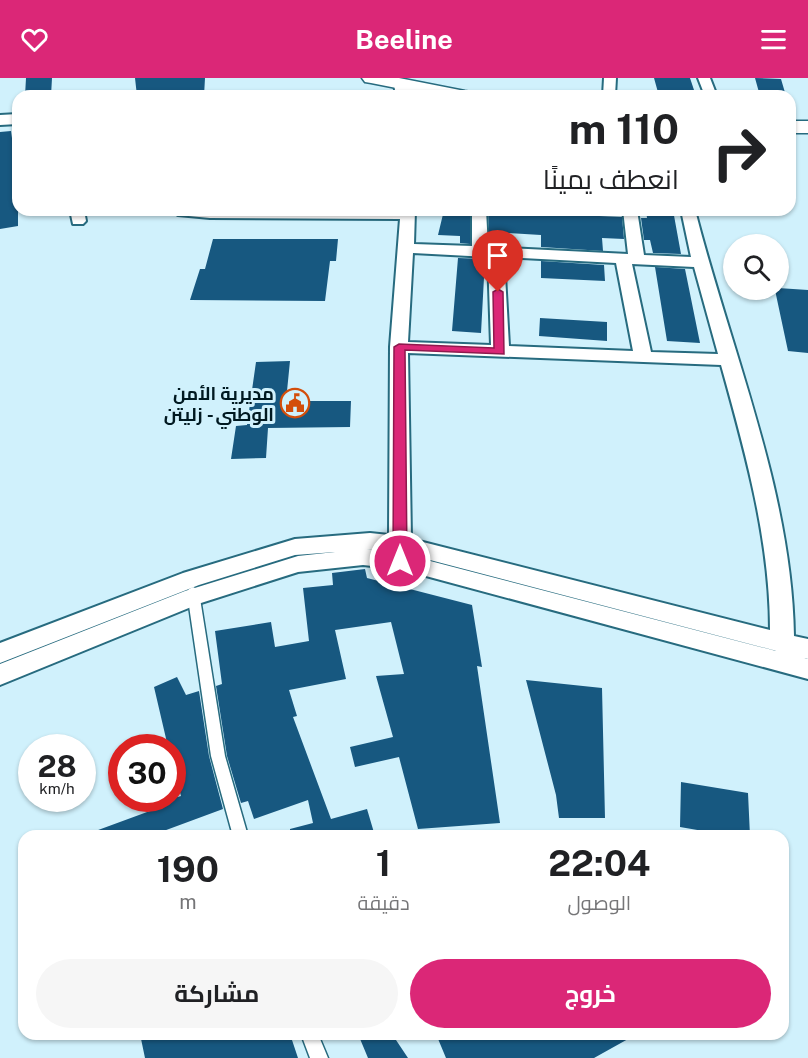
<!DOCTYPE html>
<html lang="ar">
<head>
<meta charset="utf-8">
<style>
  body { margin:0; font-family:"Public Sans",Cairo,sans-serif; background:#f6f6f6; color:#202124; direction:rtl; height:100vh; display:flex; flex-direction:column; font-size:22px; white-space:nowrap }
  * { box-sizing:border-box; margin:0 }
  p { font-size:20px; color:#757577 }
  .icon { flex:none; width:33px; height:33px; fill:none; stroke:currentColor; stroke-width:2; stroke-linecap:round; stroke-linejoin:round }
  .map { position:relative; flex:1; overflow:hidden; direction:ltr }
  .drawer { position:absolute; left:18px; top:752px; width:771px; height:210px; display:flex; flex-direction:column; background:#fff; border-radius:18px; box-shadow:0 2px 4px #0004; direction:rtl }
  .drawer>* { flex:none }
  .top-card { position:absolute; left:12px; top:12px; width:784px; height:126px; border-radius:18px; box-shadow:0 2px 4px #0004; direction:rtl; background:#fff; color:#202124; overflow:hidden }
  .tools { position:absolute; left:723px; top:156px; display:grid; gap:12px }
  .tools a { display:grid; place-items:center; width:66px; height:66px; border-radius:50%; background:#fff; box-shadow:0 2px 4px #0004; font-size:30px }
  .speed { position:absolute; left:18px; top:656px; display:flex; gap:12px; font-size:30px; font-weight:700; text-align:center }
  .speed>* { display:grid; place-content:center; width:78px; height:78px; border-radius:50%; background:#fff; box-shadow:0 2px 4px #0004; line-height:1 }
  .speed small { font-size:15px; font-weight:400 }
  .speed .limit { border:9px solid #d22; background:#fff; color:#111 }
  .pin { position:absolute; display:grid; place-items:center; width:51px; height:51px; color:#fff; margin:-62px -26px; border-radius:50% 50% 50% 0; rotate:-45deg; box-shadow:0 0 6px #0007 }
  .pin .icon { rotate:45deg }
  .me { position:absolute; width:66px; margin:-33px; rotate:0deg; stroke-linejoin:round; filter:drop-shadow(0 0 4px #0008) }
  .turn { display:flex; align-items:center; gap:21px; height:126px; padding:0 18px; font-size:27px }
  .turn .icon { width:78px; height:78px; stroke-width:2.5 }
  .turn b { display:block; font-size:42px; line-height:51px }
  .eta { display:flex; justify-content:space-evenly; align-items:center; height:102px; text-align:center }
  .eta b { font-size:36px; font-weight:700; line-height:42px }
  .cta { display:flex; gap:12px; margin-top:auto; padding:12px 18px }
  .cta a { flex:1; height:69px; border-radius:36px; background:#db2777; color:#fff; font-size:24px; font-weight:700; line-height:69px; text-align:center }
  .cta a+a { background:#f6f6f6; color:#202124 }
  header { display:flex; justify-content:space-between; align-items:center; height:78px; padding:0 18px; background:#db2777; color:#fff; font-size:27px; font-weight:700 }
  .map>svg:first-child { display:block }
  .building { fill:#175880 }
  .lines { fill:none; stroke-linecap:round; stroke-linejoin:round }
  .service-casing { stroke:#276b7f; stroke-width:3 }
  .minor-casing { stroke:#276b7f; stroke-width:4 }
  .tertiary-casing { stroke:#276b7f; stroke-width:4 }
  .trunk-casing { stroke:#276b7f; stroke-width:3 }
  .service { fill:#fff; fill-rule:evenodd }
  .minor { fill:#fff; fill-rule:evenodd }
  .tertiary { fill:#fff; fill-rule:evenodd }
  .trunk { fill:#fff; fill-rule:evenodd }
  .route { fill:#db2777; stroke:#8e194d; stroke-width:1.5 }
  .labels { text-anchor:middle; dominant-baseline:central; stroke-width:6; stroke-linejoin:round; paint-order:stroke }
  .poi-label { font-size:18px; font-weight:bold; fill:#001921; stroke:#d0f1fc; text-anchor:end }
</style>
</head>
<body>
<header><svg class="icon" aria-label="menu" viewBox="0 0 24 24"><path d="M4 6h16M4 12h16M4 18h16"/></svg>Beeline<svg class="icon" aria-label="heart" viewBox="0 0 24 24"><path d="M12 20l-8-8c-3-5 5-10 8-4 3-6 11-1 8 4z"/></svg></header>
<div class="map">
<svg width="808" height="980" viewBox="0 0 808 980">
  <rect width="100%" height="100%" fill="#d0f1fc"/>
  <path class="building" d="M26,0H52L51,18H25Z
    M135,0H205L204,18H137Z
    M654,0H690L696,18H659Z
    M755,0L781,1L786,18H760Z
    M11,53L18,103V148L0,151V54Z
    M444,132H470V166L460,165V158L438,157Z
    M646,132H673L681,176L653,175L650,162H644L641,140H647Z
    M488,133L622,139L624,161L602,160L603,173L541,169V157L489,154Z
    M213,161H338L336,183H330L325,223L190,222L200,191H205Z
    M458,180L485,181L481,255L452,253Z
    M541,183L604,187L605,203L541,200Z
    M655,189L685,191L700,265L667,263Z
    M778,210L808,212V275L788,273L775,212Z
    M540,240L607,244V263L539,258Z
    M290,283L286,323H351L350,349L268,350L266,380L231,381L236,348L247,347L256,284Z
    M365,491L367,500L472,527L482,589L477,588L500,745L418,751L399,679L355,689L350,669L393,659L376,598L404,596L391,544L335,552L346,601L289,612L297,638L293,639L331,741L367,731L375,758H290V751L313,745L308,722L254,741L248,723L241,725L227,678L216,608L222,606L215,553L271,544L275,569L309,563L303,510L333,507L332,495Z
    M177,599L186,617L199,613L209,678L223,731L150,758H90V755L158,730L157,725L181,718L172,685V669H168L154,609Z
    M526,602L602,610L605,740H559L556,717Z
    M681,704L748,715L750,758H732L680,749Z
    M140,956H290L298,980H145Z
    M358,956H392L408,980H368Z
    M436,956H637L594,980H446Z"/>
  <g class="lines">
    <g class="service-casing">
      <path id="service" d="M193,509L197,511L199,514L225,678L248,758H233L211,678L187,514L189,511Z
        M301,956H318L328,980H310Z"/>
    </g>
    <g class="minor-casing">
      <path id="minor" d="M604,0H616L615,18H603Z
        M698,0H710L717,18H705Z
        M400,2L406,6L408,18H396L394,6Z
        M70,132H84L86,143L83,146H73Z
        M177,132H415L414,166L472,168V132H486L488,169L628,176L623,132H637L644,177L691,179L681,132H695C730,270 792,414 794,558L808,561V581L783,574L808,581V601L400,491L363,487L298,494L201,525L0,607V586L185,513L298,478L335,474L295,477L199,507L0,585V565L183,495L295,461L370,455L389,457L390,269L400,141L210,140L178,137ZM413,175L488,179L491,267L408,264ZM504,179L616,185L633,273L509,268ZM632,186L694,189L718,276L651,274ZM408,275L721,287C745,373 770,462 770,552L411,461ZM367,471L389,473V474ZM411,477L773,572L776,573L411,478Z"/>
    </g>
    <g class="tertiary-casing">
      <path id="tertiary" d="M18,36V46L0,47V37Z"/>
    </g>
    <g class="trunk-casing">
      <path id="trunk" d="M362,0H399L465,13L471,14L474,18H437L371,5L365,4Z
        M790,43H808V55H790Z"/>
    </g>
    <use href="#service" class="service"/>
    <use href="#minor" class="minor"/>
    <use href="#tertiary" class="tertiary"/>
    <use href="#trunk" class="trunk"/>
  </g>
  <path class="route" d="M498,211L503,214L504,276L405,272L407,483L400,488L395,487L393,483L394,269L399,266L494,270L493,214Z"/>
  <defs>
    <g id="civic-ring" transform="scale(1.5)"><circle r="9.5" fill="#d0f1fc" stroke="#d34e0b" stroke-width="1.5"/><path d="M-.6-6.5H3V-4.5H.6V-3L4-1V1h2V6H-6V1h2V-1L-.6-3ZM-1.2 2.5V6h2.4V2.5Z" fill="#d34e0b"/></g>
  </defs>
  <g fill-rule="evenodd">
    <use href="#civic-ring" x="295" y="325"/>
  </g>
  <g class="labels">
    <g class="poi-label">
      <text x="274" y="315">مديرية الأمن<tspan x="274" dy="21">الوطني - زليتن</tspan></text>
    </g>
  </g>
</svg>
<div class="tools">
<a><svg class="icon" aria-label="search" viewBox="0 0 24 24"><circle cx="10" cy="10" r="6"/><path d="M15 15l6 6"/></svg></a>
</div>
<div class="speed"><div>28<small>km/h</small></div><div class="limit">30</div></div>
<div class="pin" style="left:498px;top:214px;background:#d93025"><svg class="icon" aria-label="arrive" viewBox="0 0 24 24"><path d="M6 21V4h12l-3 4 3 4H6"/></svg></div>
<svg class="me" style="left:400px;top:483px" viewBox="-20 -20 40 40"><circle r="17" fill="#db2777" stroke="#fff" stroke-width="3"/><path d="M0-11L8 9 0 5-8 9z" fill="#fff"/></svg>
<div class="top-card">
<div class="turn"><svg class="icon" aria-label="right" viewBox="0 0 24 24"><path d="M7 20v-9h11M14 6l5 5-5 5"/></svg><div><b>110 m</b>انعطف يمينًا</div></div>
</div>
<section class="drawer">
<div class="eta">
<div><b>22:04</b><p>الوصول</p></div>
<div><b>1</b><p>دقيقة</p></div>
<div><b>190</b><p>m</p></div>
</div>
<div class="cta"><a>خروج</a><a>مشاركة</a></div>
</section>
</div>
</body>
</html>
